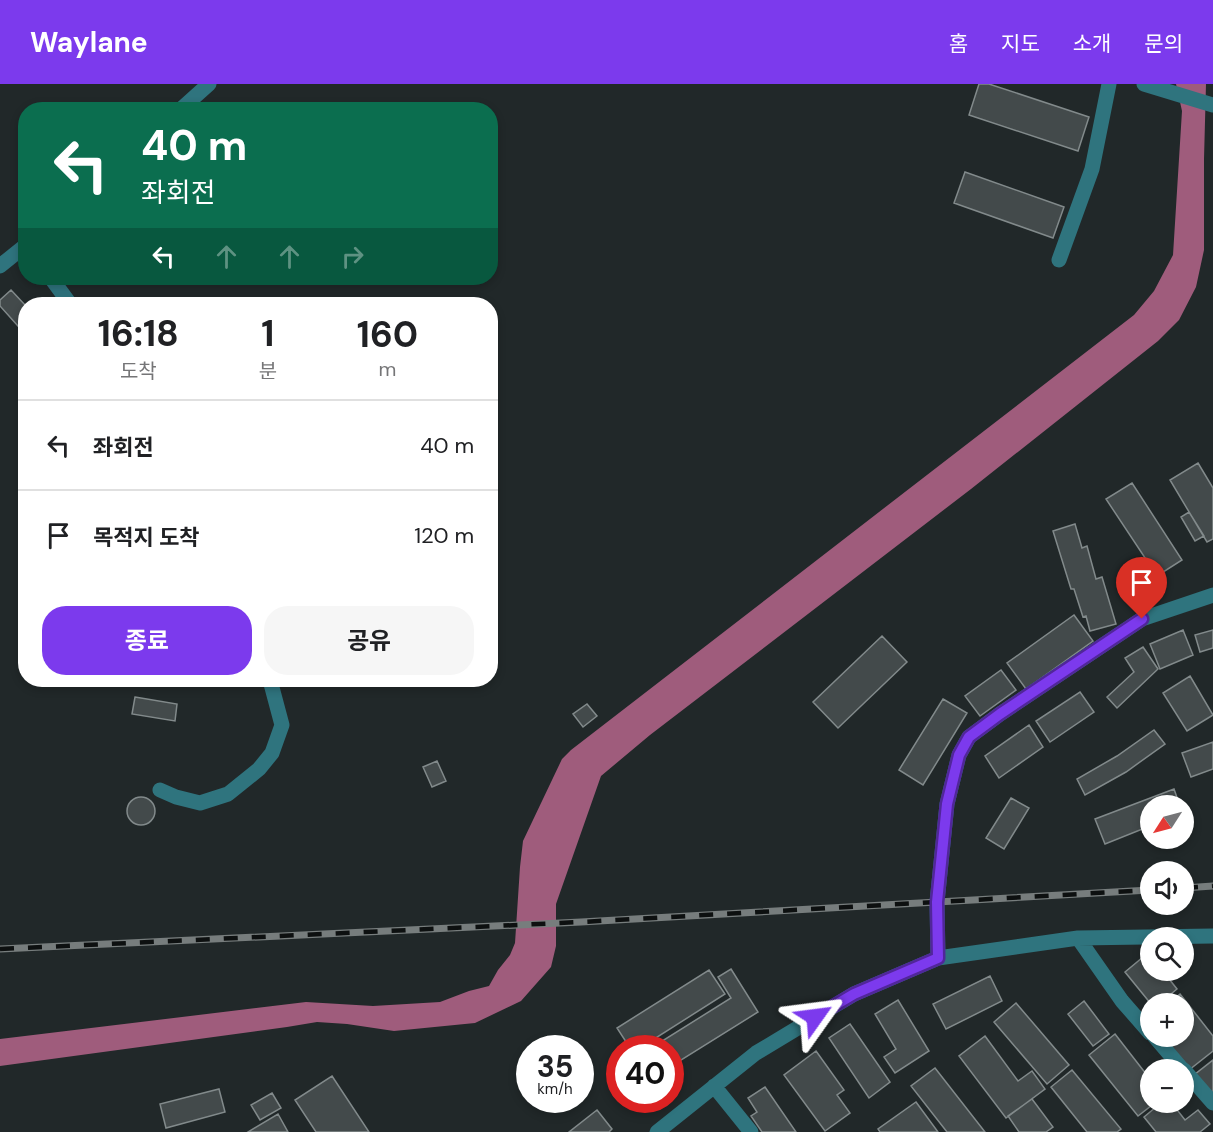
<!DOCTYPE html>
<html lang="ko">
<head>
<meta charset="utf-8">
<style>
  body { margin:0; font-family:"DM Sans","Noto Sans KR",sans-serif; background:#f6f6f6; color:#202124; height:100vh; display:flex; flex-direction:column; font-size:22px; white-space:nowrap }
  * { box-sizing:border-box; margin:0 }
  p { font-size:20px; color:#757577 }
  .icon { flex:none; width:33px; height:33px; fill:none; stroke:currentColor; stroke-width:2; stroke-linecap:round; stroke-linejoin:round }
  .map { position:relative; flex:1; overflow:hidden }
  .panel { position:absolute; left:18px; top:213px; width:480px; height:390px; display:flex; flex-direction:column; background:#fff; border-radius:24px; box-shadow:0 3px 9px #0003 }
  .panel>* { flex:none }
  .hud { position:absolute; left:18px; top:18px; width:480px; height:183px; border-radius:24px; box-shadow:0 3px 9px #0003; background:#0b6e4f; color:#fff; overflow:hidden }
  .needle { width:39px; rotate:234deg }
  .controls { position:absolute; left:1140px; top:711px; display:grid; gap:12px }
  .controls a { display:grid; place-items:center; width:54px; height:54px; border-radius:50%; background:#fff; box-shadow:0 3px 9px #0003; font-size:30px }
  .speed { position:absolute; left:516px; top:951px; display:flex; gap:12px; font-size:30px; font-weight:700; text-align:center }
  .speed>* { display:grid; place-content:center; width:78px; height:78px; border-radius:50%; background:#fff; box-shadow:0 3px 9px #0003; line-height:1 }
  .speed small { font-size:15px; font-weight:400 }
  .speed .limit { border:9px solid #d22; background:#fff; color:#111 }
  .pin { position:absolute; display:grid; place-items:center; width:51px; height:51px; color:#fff; margin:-62px -26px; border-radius:50% 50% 50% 0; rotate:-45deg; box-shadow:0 0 6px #0007 }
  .pin .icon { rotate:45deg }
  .me { position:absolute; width:66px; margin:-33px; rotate:59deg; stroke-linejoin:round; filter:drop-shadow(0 0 4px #0008) }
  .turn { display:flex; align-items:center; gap:21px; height:126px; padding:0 24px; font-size:27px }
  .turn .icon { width:78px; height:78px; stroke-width:2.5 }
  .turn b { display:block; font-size:42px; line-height:51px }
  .lanes { display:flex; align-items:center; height:57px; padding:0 24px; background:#0003; justify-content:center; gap:30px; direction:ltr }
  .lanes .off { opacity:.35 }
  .eta { display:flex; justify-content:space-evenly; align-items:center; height:102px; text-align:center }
  .eta b { font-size:36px; font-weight:700; line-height:42px }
  .cta { display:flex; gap:12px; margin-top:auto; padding:12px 24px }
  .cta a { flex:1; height:69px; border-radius:24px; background:#7c3aed; color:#fff; font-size:24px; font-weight:700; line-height:69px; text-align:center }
  .cta a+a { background:#f6f6f6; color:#202124 }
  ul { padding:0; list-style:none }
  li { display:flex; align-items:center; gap:18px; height:90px; padding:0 24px; border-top:2px solid #e0e0e0 }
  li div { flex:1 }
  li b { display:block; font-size:22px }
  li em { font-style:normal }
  header { display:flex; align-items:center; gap:36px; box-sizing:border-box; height:84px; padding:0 30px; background:#7c3aed; color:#fff }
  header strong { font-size:28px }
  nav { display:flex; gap:33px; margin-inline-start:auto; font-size:21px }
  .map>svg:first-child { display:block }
  .water { fill:#9f5c7c }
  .building { fill:#434a4b; stroke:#828a8b; stroke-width:1.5 }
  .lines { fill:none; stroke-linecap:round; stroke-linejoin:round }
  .minor { stroke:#2f747e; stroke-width:15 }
  .rail-casing { stroke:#777d7d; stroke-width:7 }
  .rail { stroke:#0d1010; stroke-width:4.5; stroke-dasharray:14; stroke-linecap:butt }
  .route-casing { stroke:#51269a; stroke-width:15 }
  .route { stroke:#7c3aed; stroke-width:10 }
</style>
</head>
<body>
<header>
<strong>Waylane</strong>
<nav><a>홈</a><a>지도</a><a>소개</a><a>문의</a></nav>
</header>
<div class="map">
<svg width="1213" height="1048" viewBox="0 0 1213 1048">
  <rect width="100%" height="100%" fill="#212829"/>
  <path class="water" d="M1176,0H1206L1204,75V166L1196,203L1179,236L1158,257L971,405L650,651L601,692L556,820V862L551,883L521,917L475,939L394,947L347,940L317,938L287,943L0,982V955L306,918L373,922L440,918L469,907L489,902L498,886L510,871L515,859L520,783L523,757L562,675L571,666L1134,231L1154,207L1173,171L1182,27Z"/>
  <path class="building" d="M979,0H989L1089,33L1078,67L969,31Z
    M965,88L1064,123L1053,154L954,119Z
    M11,206L26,222V251L0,222V216Z
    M1198,379L1213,404V455L1207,458L1170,396Z
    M1132,399L1182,476L1157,492L1106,415Z
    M1189,428L1204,452L1195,457L1181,433Z
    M1075,440L1082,464L1087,462L1096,495L1102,493L1116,540L1090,547L1086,532L1083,533L1074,505H1071L1053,447Z
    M1074,531L1093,557L1026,605L1007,579Z
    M1183,546L1193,571L1160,585L1150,560Z
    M1213,546V564L1200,568L1195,551Z
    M882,552L907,578L838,644L813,618Z
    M1143,563L1158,585L1117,624L1107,613L1134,588L1125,574Z
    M1001,586L1016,606L980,632L965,612Z
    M1190,592L1213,631L1187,647L1163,609Z
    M1080,608L1094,628L1050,658L1036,637Z
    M135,613L177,620L175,637L132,630Z
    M943,615L967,629L923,701L899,686Z
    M587,620L597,632L583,643L573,630Z
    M1029,641L1043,663L999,694L985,672Z
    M1154,646L1165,660L1126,688L1085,711L1077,695L1117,672Z
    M1213,658V685L1191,693L1182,669Z
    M437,677L446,697L432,703L423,683Z
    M1174,705L1180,722H1150V742L1105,760L1095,735Z
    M127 727a14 14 0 1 1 28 0a14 14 0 1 1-28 0Z
    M1011,714L1029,724L1004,765L986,754Z
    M1148,869L1150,873V886H1162L1177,905L1159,920H1151L1125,888Z
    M731,885L758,928L670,983V964H651L731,914L718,893Z
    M709,886L725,910L640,964H630L617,944Z
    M990,892L1002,917L946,945L933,920Z
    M1180,910L1213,952V967L1189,986L1163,952H1184V920H1168Z
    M898,916L929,967L895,989L884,973L896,965L875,930Z
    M1084,917L1109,950L1093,962L1068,930Z
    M1016,919L1069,981L1047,1000L994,938Z
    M850,940L890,998L869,1014L829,954Z
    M1115,950L1150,995V1018H1156L1138,1032L1089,971Z
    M985,952L1018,997L1032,987L1045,1005L1006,1034L959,972Z
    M816,967L844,1006L837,1011L850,1029L825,1047L784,991Z
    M1213,976V1016L1194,991Z
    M935,984L985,1048H947L911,1002Z
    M1072,986L1121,1045L1117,1048H1087L1051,1003Z
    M332,992L369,1048H316L295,1016Z
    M765,1003L796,1048H762L751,1032L757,1028L748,1014Z
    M219,1005L225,1028L166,1044L160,1020Z
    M272,1009L281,1024L260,1036L251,1021Z
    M1032,1015L1053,1043L1046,1048H1019L1008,1032Z
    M916,1018L938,1048H880L878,1045Z
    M1162,1018H1171L1185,1036L1198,1026L1210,1040L1200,1048H1156L1144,1033Z
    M597,1026L612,1045L609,1048H569Z
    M278,1030L288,1048H248Z"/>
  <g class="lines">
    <path class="minor" d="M1144,0L1213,21
      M180,26L209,0
      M1059,176L1092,85L1109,0
      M0,182L26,161
      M51,194L70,220
      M160,706L176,713L200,719L228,710L259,685L272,669L282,641L270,596
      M1078,854L1122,917L1150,949
      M938,874L937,818L947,720L959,671L969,653L1000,630L1142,535L1213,511
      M1154,952L1183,986
      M1184,986L1213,1019
      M714,1002L751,1048
      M657,1048L756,969L854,910L938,874L1078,854L1213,852"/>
    <g class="rail-casing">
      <path id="rail" d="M1184,804L1213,802
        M0,865L581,838L1150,806"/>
    </g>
    <use href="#rail" class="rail"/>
  </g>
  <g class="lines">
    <g class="route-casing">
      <path id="route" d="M815,933L854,910L938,874L937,818L947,720L959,671L969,653L1000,630L1142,535"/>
    </g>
    <use href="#route" class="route"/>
  </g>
</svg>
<div class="controls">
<a><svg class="needle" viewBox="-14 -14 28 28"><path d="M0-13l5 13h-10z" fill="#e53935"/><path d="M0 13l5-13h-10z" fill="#757577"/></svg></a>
<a><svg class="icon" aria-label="sound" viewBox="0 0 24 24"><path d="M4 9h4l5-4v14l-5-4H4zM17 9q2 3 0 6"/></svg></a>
<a><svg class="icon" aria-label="search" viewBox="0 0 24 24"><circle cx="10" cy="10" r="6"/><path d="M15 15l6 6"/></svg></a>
<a>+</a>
<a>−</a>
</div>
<div class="speed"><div>35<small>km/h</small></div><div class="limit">40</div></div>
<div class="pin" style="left:1142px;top:535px;background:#d93025"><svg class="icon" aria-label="arrive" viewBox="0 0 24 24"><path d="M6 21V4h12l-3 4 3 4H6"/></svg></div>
<svg class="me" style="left:815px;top:933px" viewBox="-20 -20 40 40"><path d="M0-17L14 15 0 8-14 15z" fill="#7c3aed" stroke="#fff" stroke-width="4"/></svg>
<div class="hud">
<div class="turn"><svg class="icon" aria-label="left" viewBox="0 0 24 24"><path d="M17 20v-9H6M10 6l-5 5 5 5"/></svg><div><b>40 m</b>좌회전</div></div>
<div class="lanes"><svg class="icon" aria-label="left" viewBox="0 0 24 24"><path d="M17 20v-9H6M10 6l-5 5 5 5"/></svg><svg class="icon off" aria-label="ahead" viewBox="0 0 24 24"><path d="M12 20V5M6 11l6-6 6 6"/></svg><svg class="icon off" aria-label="ahead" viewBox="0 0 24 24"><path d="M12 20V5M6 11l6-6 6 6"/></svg><svg class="icon off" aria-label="right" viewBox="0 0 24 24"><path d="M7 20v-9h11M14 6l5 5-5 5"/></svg></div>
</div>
<section class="panel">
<div class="eta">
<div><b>16:18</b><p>도착</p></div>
<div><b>1</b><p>분</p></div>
<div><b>160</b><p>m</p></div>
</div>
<ul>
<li><svg class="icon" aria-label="left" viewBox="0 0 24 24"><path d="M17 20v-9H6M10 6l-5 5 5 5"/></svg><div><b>좌회전</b></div><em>40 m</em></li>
<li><svg class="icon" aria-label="arrive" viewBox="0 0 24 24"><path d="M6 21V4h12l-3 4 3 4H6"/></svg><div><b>목적지 도착</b></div><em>120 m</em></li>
</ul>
<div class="cta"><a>종료</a><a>공유</a></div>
</section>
</div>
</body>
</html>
